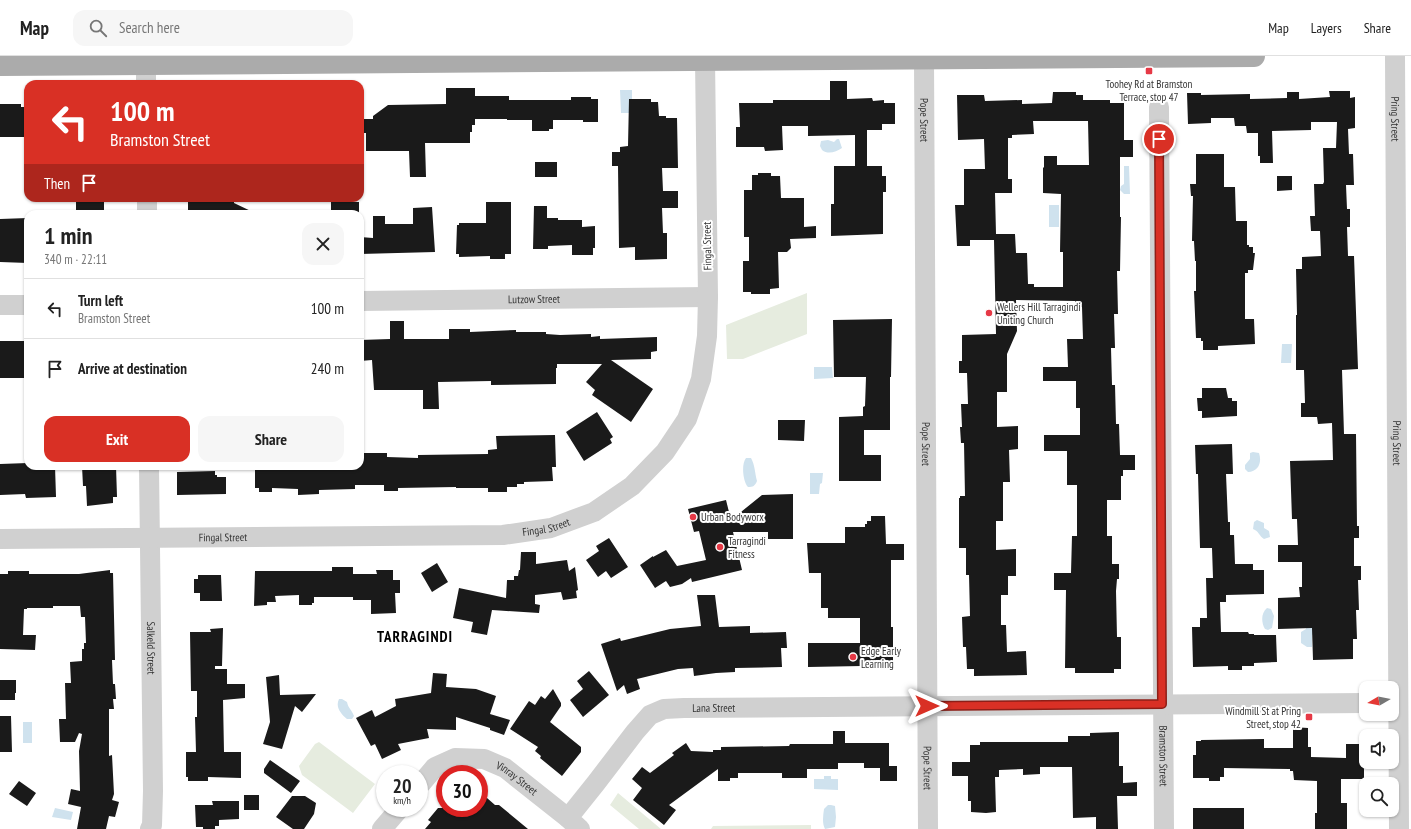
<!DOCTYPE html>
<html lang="en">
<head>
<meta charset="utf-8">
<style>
  body { margin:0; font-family:"PT Sans Narrow",sans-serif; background:#f6f6f6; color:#222; height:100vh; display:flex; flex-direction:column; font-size:15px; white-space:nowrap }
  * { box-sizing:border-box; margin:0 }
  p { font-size:13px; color:#767676 }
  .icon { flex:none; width:22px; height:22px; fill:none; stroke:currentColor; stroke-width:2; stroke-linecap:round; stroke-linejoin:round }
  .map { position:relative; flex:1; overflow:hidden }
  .side { position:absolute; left:24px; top:154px; width:340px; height:260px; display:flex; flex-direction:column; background:#fff; border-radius:12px; box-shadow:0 1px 3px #0004 }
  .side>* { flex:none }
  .top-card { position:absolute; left:24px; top:24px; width:340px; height:122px; border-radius:12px; box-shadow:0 1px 3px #0004; background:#d93025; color:#fff; overflow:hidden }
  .needle { width:26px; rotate:260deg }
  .fabs { position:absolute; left:1359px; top:625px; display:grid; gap:8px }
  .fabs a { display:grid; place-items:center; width:40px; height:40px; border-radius:8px; background:#fff; box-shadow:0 1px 3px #0004; font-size:20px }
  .speed { position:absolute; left:376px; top:709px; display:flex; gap:8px; font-size:20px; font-weight:700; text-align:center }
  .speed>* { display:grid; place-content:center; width:52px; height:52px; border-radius:50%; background:#fff; box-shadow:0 1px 3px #0004; line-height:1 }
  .speed small { font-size:10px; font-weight:400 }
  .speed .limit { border:6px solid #d22; background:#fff; color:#111 }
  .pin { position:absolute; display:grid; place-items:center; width:34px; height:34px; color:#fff; margin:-17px; border:2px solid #fff; border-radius:50%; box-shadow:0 1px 4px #0007 }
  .me { position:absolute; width:44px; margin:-22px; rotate:90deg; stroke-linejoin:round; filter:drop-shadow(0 0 3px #0008) }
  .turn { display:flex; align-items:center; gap:14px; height:84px; padding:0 20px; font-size:18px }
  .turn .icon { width:52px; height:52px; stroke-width:2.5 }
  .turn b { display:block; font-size:28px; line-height:34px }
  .then { display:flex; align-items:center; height:38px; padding:0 20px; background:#0003; gap:8px; font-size:15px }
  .round { display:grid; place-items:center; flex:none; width:42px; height:42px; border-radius:12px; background:#f6f6f6 }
  .summary { display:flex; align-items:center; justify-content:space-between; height:68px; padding:0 20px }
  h1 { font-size:24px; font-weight:700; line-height:30px }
  .action { display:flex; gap:8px; margin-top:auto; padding:8px 20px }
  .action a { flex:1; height:46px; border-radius:12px; background:#d93025; color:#fff; font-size:16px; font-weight:700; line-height:46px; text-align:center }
  .action a+a { background:#f6f6f6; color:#222 }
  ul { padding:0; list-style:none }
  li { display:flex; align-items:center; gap:12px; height:60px; padding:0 20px; border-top:1px solid #e0e0e0 }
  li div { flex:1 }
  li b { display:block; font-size:15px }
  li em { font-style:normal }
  header { display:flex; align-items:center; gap:24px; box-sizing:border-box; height:56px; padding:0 20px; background:#fff; border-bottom:1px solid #e0e0e0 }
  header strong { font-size:19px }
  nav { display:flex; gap:22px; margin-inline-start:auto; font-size:14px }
  .search { width:280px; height:36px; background:#f6f6f6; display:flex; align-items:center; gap:10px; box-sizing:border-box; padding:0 14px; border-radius:12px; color:#767676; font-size:15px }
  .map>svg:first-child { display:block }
  .green { fill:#e6ecdf }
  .water { fill:#cfe2ee }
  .building { fill:#1a1a1a; fill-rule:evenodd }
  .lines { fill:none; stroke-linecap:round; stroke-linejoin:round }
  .minor { stroke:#d0d0d0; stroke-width:20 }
  .major { stroke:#ababab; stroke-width:22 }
  .route-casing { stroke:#8d1f18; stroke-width:10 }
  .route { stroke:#d93025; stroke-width:7 }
  .poi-dot { fill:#e63946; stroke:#fff; stroke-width:1.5 }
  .labels { text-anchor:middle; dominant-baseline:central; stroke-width:4; stroke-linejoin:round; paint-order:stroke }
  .poi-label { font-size:11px; fill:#333; stroke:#fff; text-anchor:start }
  .street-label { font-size:11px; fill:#333; stroke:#fff }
  .district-label { font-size:15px; font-weight:bold; letter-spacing:1px; fill:#000; stroke:#fff }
</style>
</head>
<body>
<header>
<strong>Map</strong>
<div class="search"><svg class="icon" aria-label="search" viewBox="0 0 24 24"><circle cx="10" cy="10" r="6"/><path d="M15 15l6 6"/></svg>Search here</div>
<nav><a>Map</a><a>Layers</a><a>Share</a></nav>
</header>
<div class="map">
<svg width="1411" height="773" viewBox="0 0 1411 773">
  <rect width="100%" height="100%" fill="#fff"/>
  <path class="green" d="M807,237V278L743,303H727L726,269Z
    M319,686L375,728L353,757L302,719L299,710L315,688Z
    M618,737L661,773H639L610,749Z
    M811,769V773H711L713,770Z"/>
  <path class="water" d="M620,34H632V57H621Z
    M837,83H839L842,92C836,96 828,99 822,94L820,90L821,85L828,84L834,86Z
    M1124,110H1129L1130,138H1124L1120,134L1121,130L1124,128Z
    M1049,149H1059V171H1049Z
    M1282,288H1292L1291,307H1281Z
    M814,311H832L833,322L814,323Z
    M1253,396L1259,397C1262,406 1259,415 1248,416L1245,413V409L1250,403V397Z
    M746,402H751C755,409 755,418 757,425C755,430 753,431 748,431C743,426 741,408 746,402Z
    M810,417H823L822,427L820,428L819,438H810Z
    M1257,464L1264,467V472L1269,475L1270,481L1264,483C1259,480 1259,475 1253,473L1254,466Z
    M1267,552L1271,553L1274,560L1272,572L1268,574L1265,573C1261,566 1261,557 1267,552Z
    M1306,561H1314V578L1312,579V591H1307L1301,587V576L1306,573Z
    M339,643H342L347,646C348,652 352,654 354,660L352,663H347C341,658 335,651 339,643Z
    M23,666H32V687H23Z
    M824,720H831V723H838V734L814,733V723H824Z
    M828,749H831L835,750L836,761L835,771L825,773C822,767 823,760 824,753Z
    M55,752L73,756L71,764L52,761Z"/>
  <path class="building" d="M830,25H847V43L872,42L873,45L884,44V47H895V68H882V74H867V110H882V120H886V136H883V178L831,180V148H834V110H855V79L808,80V70H782L783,94L765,95L764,91H736V71H740L739,47H773V44H830Z
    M446,32H475V40H509V44H571V41H591V43H598V66H583V64H553V73H549V75H532V64H507V63H475V69H472V76H470V87H425L426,121H410L409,95H366V77H360V63H373V60L388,49L446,48Z
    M1329,35H1350V42L1355,41V72L1348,73L1349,98H1353L1354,129H1346L1347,153H1350V171H1347L1348,200H1354L1358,313L1342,314L1344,378H1356L1357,470H1359V482H1354V510H1361V524H1358L1359,554H1356L1357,583H1353V603L1313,604L1312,572L1278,573V542L1300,541L1299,531H1302V506H1278V489H1298L1297,463H1292L1290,405L1333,404L1332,367L1318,368L1317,361H1301V347H1305L1304,314H1296V259H1297L1296,213H1302V201L1321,200L1320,175H1311L1310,160H1315L1314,128H1323L1324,126L1323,92H1336L1337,66H1311V74L1272,75L1273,107H1260V100H1258V77H1247L1246,70H1235L1234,62H1211V67L1188,68L1187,37H1201V39L1250,38V43L1287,42V36H1299V43L1330,41Z
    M1053,36H1076V39H1083V44H1110V47H1124V84H1133V101H1120V161H1121L1120,215H1117L1118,258H1114L1115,292H1111L1112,329H1115L1116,368H1119L1120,399H1135V414H1123V420H1121V444H1107V480H1112V508H1119V523H1117L1116,535L1117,581H1121V613H1114V617H1075V612H1065L1066,534H1054V517H1071L1072,480H1077V429H1067V395H1044V379H1080V352H1076V325H1043V311H1068L1067,283H1083L1082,251H1075V245L1016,244L1017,275L1007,298V336H997V371L1018,370V393L1009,394L1010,426H1003V465H996V494L1016,493V520H1008V539H1001V569H1006L1007,596L1026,595L1027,619L974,620V613H967L966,591H963L962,561L970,560L969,519H966V492H959V442H960V440H965L964,387H961L960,371H962L961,348H968L967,317H959V305H962V279L996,278L994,184H970V190H957L955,149H964V113H985L984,83L958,84L957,39H984L985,45L1022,44V48L1052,47ZM1033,65H1088L1089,109H1057V100H1044V112L1043,111V137L1061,138L1060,196H1063V231H1034V228H1028L1027,197H1016L1015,178H996L995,137H1012V123H1008V82H1012V79L1034,78Z
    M629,43H651V46H658L659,60H666V62H677L678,112H662L663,135H678V152H662L663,177H667V203L635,204V191L619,192L618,110H612V96H620V91L628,90Z
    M0,48H21V51H28V81H0Z
    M1196,98H1224V131H1235L1236,165H1247V189H1249V191H1253V197H1255L1253,214H1248V217H1245V263H1254L1255,288L1218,290V294H1203V285H1201V282H1196L1194,235H1196V205H1195L1194,185H1192L1193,140H1191L1190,128H1196Z
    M535,106H557V121H535Z
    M758,117H771V120H780L781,142H804V171L816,170V182L790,183L791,192L787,196H778L779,232L770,233V238H751V236H743V205H749V181H744V134H752V119H758Z
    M1277,120H1292V134L1277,135Z
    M76,142H104V158H78V155H76Z
    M188,142H234V147L257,158H188Z
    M331,146H359V158H331Z
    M486,146H511V198H505V203H490V200L459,201V198H456L457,169H459V167H486Z
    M534,150H547V162H558V164H582V171L595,170V192H593V199H572V189L548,190V193H533Z
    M432,151L435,196L360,198V181L373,182V160H385V168H413V152Z
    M28,162V207L0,206V163Z
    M892,263L891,321H890V374H864V399H881V425H839V361L863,360V351L865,350L866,321H834L833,264Z
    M390,265H404V283H449V273H470V276L516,274V276H546V278L560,279L591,278V281L600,280V283L657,281V295L651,296V303L611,304L653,333L631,366L592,339L595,334L586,326L602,308H557V312H556V328L491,329V325L438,326L439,353H423V334H374L372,304L360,305V284L390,283Z
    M0,285H28V322H0Z
    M1202,332H1226L1228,342H1232V345H1237V360L1202,362V355H1198L1197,342H1202Z
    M597,356L613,381L610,383L612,387L584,405L566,376Z
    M778,364H805L804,385L778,384Z
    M555,379L556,411H552L553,425L524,426V428H517V431H507V436H488V432H456V431L398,432V435H384V429H355V433L319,434V438L298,439V433L272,432V436H259V432H255V410H360V397H387V401L418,402V399L488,398V394L497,393L496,380Z
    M1232,388L1233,418H1226L1228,466H1230V479H1234L1235,508H1253V514H1264V538L1226,539V546H1220L1221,576H1248L1249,578H1254V579H1276L1277,606L1254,607V610H1242V614H1228V610L1193,611L1192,571H1200V562H1207L1206,522H1213L1212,492H1200L1198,418H1196L1195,389Z
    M28,407V410H55L56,441L26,442L25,438L0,439V408Z
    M82,410H116L117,441H113V447L87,450L86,430H83Z
    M215,415V419H217V421H226V438L177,439V416Z
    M793,438V483H768V476H733L742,514L692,526L691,522L682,528L670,531L666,525L655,532L640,509L653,500V501L666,494L677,510L706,504L699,475L694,476L688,453L726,444L731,464L762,439Z
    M871,460H885L886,488H904V504H891V571H893V613H862V610L808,611V587H860V562H828V552H821V517H809L807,487H845V471H865V468H867V465H871Z
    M609,482L628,511L611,522L606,515L598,521L586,504L599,495L596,490Z
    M521,496H536V508L567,504L569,515L575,511L578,534L576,535L577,542L563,544L561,536L535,539V548L540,549L539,557L492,554L487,579L471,576L473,566L453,562L459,532L506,542L507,524H514V520H518L519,514H520Z
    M437,507L448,526L432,536L421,517Z
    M332,511H353V518H377L376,514H393V524H400V537H395L396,557L371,558V544H353V541H314V547H312V549H299V539L275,540L276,546H267V549L254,550L255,515H332Z
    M110,514V517H113L115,604H112L113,628H115L116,643H113L114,653H109V700L112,699L114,738L112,744L119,746L115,761L109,760L106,773H77L81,751L68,748L71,733L80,735L79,695L82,678L79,677L75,686H60L59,663H66L65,627H71L70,606L82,605V593H84V587H86L85,561H81L80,550H53V552H27V553H24L23,579H36L35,594L0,593V518H8V515H29V518H79Z
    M198,519H221L222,545H200V537H194V523H198Z
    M697,539H715L719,571L750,570V577L786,576L787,592H781L782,611L735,612V616L716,617L694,620L693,612L678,613L637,623L640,633L627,638L624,629L617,635L601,588L620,582L621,585L670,573L701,570Z
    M223,572L222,610H215V613H227V628H245V642L223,644L224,696H241V722L208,721V725H188V721H186V696H196L195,661H197V635H191L190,576H211L210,573Z
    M589,615L609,639L583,661L570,644L583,633L577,625Z
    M433,617L447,618L446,631L476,633L496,640L490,658L510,664L504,679L490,674V672L456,661V674L427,673L429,682L398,688L401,694L382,703L375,688L371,690L356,662L372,654L375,661L396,650L395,643L431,637Z
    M279,619L280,639L316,638L302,656L295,650L282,693L263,688L270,666L266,621Z
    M0,624H16V637H15V644H0Z
    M553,633L561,647V650L550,666L581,691V696L562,720L540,702L541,700L535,695L538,691L510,673L529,645L535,649L541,640L545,643Z
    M0,660H11L12,696H0Z
    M1293,671L1308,672V691H1311V701L1346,702V688H1364V723H1341V747H1347V773H1315V757H1317V725L1294,724L1293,715H1290V713L1224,712V721H1220V725H1209V722H1193V699H1196V685H1201V684L1264,683V692H1293Z
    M833,675H845V687H889V710H897V725H880V712H864V707H838V713H807V722H782V717H738V722H730V725H718V713L669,749L676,754L664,769L633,744L642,732L632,723L642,711L650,717L674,699L672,697L686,687L691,695L713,696V694H721V691L789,690L790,688H833Z
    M1119,676V710H1123V727L1137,726V740H1117L1118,773H1096V761L1073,762L1072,711H1040V718L1023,719V713L999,714V721H995L996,756L986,757L971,756V745H968V720H952V706H970V689H980V686H1068V680H1090V677Z
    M270,704L300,725L291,737L264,717V713Z
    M19,725L36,737L27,750L9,738Z
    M479,735L495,749H499L528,773H425L431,766L428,764L438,752H479Z
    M244,739H259V754H244Z
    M292,740H305L316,747L314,758L304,773H293L276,761Z
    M212,745H239V763L219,764V770H215V773H203V771H196L195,749H213Z
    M1193,752H1244V773H1193Z"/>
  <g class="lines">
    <g class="minor">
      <path id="s1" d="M1395,0L1399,773"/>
      <path id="s2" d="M924,3L928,773"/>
      <path d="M146,7V28"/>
      <path id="s3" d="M1159,51L1164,773"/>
      <path d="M147,142V158"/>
      <path id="s4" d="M360,245L708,241"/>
      <path d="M0,249H28"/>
      <path id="s5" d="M149,410L153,735L152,769L150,773"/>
      <path id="s6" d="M0,483L503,479L551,472L594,456L632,430L665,396L687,363L701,323L707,280L708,241L705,3"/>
      <path id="s7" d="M419,730L435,711L455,702L484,703L505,712L568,762"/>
      <path d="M382,773L400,752"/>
      <path id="s8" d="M580,773L568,762L596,727L635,676L650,659L664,653L684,652L1366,647"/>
    </g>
    <path class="major" d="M0,9L1254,0"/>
  </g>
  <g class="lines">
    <g class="route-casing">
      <path id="route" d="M927,650L1162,648L1159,83"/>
    </g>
    <use href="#route" class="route"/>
  </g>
  <g class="poi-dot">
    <rect x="1145" y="11" width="8" height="8" rx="2"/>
    <circle cx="989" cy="257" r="4"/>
    <circle cx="693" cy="461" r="4"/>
    <circle cx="720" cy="491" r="4"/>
    <circle cx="853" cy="601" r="4"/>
    <rect x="1305" y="657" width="8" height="8" rx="2"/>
  </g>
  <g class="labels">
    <g class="poi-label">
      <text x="1149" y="28" text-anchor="middle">Toohey Rd at Bramston<tspan x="1149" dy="13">Terrace, stop 47</tspan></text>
      <text x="997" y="251">Wellers Hill Tarragindi<tspan x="997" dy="13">Uniting Church</tspan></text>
      <text x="701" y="461">Urban Bodyworx</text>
      <text x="728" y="485">Tarragindi<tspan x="728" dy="13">Fitness</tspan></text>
      <text x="861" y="595">Edge Early<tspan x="861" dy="13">Learning</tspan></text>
      <text x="1301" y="655" text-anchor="end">Windmill St at Pring<tspan x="1301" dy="13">Street, stop 42</tspan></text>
    </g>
    <g class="street-label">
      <text stroke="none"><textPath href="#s1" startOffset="63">Pring Street</textPath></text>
      <text stroke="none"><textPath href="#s2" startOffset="61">Pope Street</textPath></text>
      <text transform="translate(707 190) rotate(-91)">Fingal Street</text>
      <text stroke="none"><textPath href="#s4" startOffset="174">Lutzow Street</textPath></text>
      <text stroke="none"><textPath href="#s1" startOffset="387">Pring Street</textPath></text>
      <text stroke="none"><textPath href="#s2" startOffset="385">Pope Street</textPath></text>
      <text stroke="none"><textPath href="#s6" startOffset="547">Fingal Street</textPath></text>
      <text stroke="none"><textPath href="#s6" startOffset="223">Fingal Street</textPath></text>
      <text stroke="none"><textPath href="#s5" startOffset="182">Salkeld Street</textPath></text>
      <text stroke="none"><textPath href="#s8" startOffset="213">Lana Street</textPath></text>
      <text stroke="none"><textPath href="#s3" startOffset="649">Bramston Street</textPath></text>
      <text stroke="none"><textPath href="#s2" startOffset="709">Pope Street</textPath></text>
      <text stroke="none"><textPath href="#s7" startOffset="114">Vinray Street</textPath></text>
    </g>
    <g class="district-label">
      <text x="415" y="580">TARRAGINDI</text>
    </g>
  </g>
</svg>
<div class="fabs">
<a><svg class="needle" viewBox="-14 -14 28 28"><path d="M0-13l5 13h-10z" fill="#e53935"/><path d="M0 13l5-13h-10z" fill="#767676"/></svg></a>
<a><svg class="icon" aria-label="sound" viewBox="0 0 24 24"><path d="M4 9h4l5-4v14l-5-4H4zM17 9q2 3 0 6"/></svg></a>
<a><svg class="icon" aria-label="search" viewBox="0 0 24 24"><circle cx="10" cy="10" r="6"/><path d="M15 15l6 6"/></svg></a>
</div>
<div class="speed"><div>20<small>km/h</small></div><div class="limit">30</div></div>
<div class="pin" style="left:1159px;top:83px;background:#d93025"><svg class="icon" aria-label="arrive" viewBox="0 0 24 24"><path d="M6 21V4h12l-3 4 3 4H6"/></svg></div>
<svg class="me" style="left:927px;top:650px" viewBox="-20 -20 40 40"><path d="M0-17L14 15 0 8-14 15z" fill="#d93025" stroke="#fff" stroke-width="4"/></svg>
<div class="top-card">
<div class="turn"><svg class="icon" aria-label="left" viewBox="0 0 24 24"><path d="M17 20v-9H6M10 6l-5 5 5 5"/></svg><div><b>100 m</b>Bramston Street</div></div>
<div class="then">Then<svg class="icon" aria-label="arrive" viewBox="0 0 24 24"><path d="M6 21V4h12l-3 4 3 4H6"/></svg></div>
</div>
<section class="side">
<div class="summary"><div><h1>1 min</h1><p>340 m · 22:11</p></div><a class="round"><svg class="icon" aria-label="close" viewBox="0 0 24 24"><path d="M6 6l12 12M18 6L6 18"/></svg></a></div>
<ul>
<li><svg class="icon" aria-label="left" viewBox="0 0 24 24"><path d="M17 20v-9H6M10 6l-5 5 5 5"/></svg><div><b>Turn left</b><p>Bramston Street</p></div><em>100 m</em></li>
<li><svg class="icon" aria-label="arrive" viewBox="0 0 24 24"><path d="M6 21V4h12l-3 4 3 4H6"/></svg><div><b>Arrive at destination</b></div><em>240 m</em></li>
</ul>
<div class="action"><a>Exit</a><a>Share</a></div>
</section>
</div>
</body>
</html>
